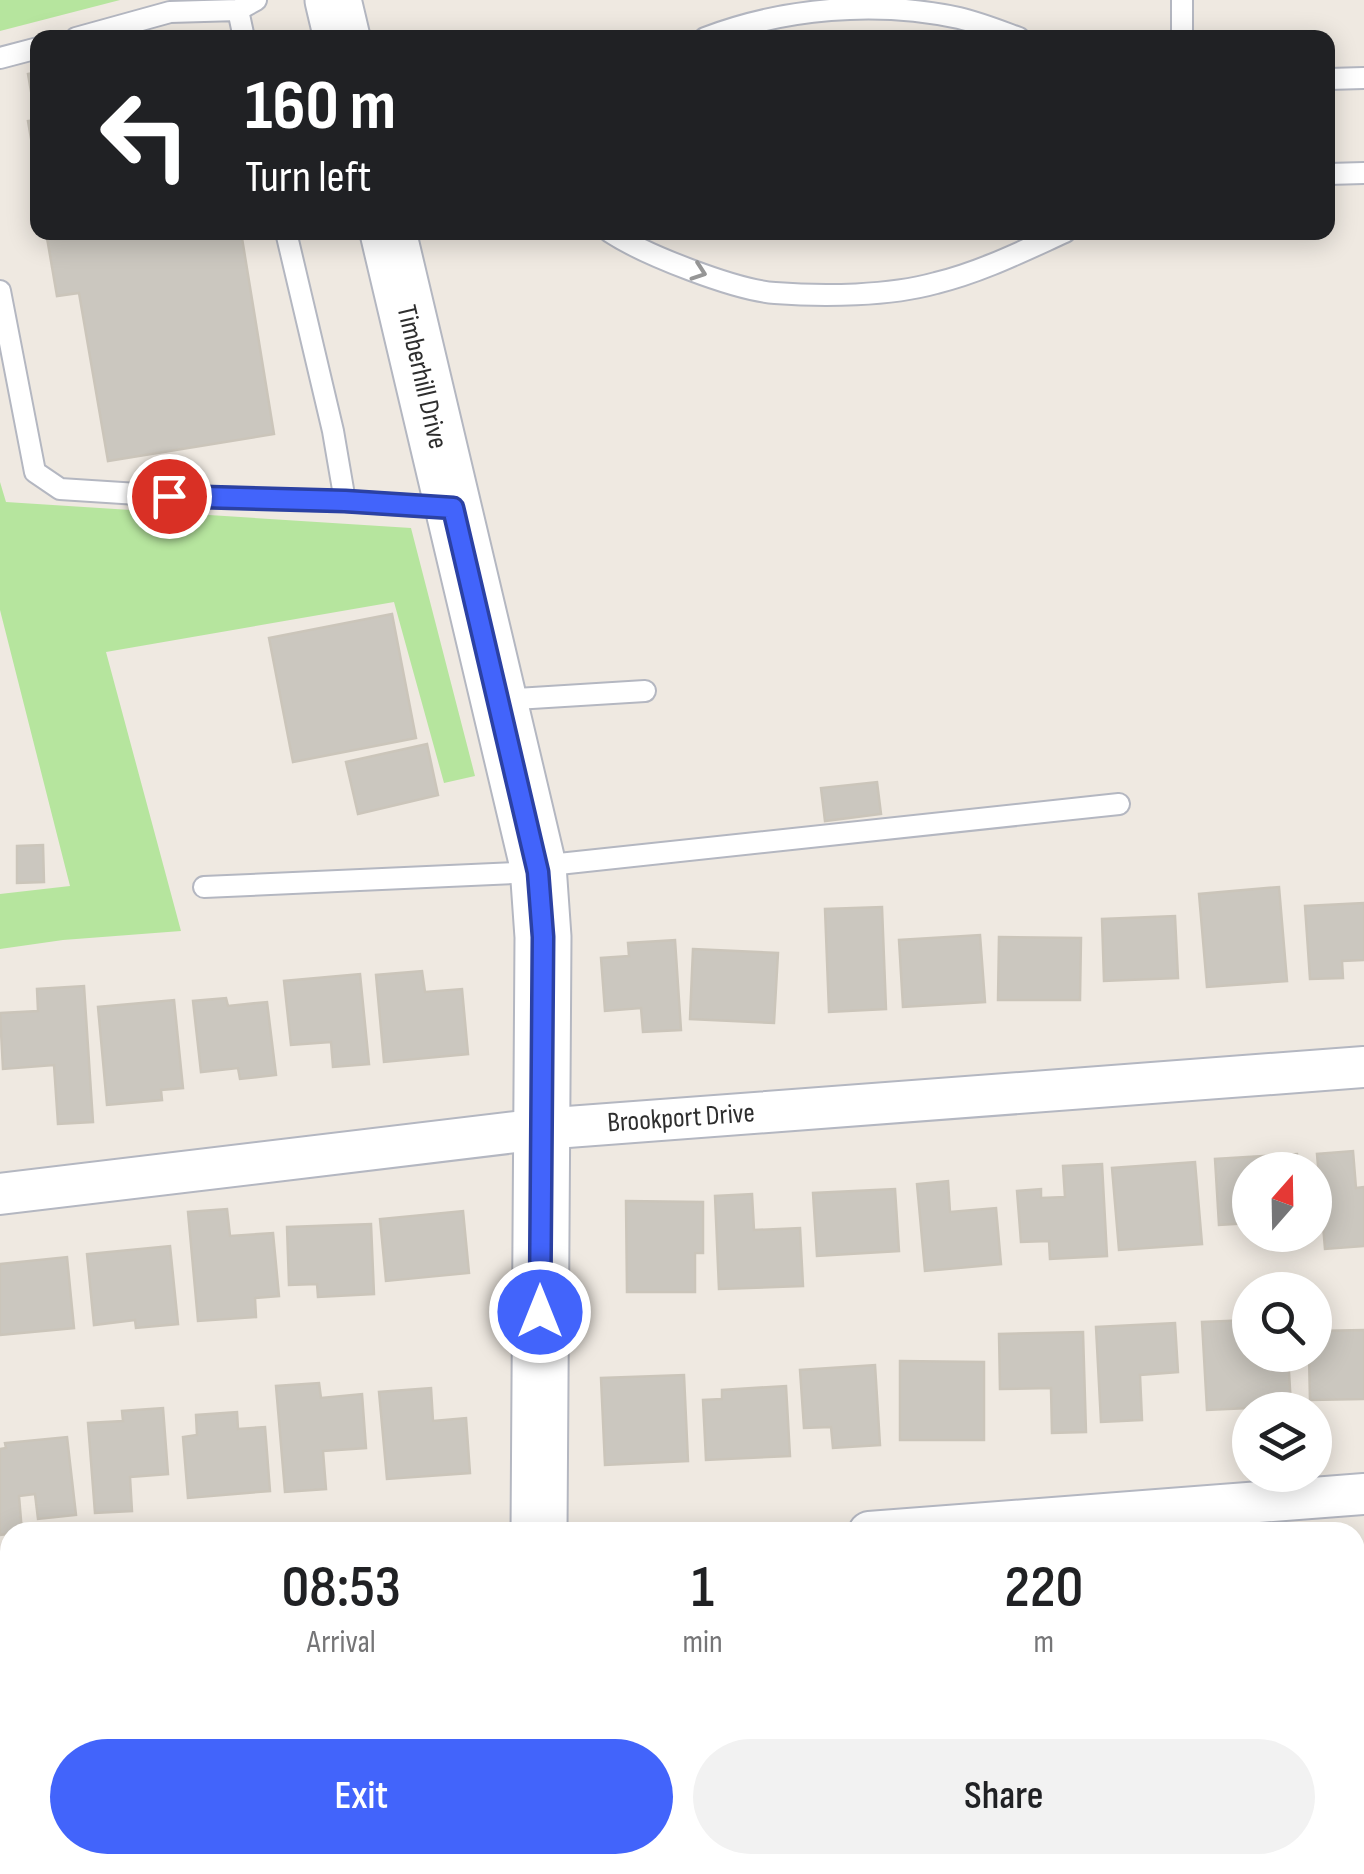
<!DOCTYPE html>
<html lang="en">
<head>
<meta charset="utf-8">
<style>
  body { margin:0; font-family:"Sofia Sans Condensed",sans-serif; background:#f2f2f2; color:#202124; height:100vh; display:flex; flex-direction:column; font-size:38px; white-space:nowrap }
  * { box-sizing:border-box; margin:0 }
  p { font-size:32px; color:#757577 }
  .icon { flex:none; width:55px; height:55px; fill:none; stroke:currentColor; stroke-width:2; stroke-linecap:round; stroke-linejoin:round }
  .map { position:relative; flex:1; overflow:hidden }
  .panel { position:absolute; left:0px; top:1522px; width:1365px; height:352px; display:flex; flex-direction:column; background:#fff; border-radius:30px 30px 0 0; box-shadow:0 5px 25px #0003 }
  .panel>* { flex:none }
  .top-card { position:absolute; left:30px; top:30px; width:1305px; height:210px; border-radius:20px; box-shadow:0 5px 25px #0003; background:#202124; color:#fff; overflow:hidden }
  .needle { width:65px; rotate:20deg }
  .fabs { position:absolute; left:1232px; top:1152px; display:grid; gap:20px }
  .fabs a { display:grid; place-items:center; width:100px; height:100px; border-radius:50%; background:#fff; box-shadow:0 5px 25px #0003; font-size:50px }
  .pin { position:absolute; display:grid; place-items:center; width:85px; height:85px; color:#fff; margin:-42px; border:5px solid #fff; border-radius:50%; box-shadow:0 2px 10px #0007 }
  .me { position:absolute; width:110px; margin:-55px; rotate:0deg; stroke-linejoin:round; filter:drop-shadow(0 0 8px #0008) }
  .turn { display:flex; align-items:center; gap:35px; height:210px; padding:0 50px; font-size:45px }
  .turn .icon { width:130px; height:130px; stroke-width:2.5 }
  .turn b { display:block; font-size:70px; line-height:85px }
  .eta { display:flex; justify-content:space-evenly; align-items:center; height:170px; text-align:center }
  .eta b { font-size:60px; font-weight:600; line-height:70px }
  .primary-button { display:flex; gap:20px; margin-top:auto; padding:20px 50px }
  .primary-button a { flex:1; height:115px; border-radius:60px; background:#4264fb; color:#fff; font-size:40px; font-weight:600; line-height:115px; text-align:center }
  .primary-button a+a { background:#f2f2f2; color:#202124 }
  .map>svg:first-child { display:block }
  .green { fill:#b6e59e }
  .building { fill:#cbc7bf; stroke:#cbc5ba; stroke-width:2.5 }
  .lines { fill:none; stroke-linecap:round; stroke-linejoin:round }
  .lane-casing { stroke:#b4b7c1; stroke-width:24 }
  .street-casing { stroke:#b4b7c1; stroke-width:44 }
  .secondary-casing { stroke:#b4b7c1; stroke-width:59 }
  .lane { stroke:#fff; stroke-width:20 }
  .street { stroke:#fff; stroke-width:40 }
  .secondary { stroke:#fff; stroke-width:55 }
  .oneway { stroke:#969696 }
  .route-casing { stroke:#2b41a3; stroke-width:25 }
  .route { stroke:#4264fb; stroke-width:18 }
  .labels { text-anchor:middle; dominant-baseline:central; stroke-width:8; stroke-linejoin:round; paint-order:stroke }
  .street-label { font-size:28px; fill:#2e2e2e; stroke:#fff }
</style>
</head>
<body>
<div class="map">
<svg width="1364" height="1874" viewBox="0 0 1364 1874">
  <rect width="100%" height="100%" fill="#efe9e1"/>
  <path class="green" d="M0,0H120L0,31Z
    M0,482L6,502L411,528L475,776L444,783L394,602L106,652L181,931L63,940L0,949V894L70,886L0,610Z"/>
  <path class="building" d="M38,72V179L28,121L36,120L28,74Z
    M46,232H241L274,434L108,461L79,293L57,296Z
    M392,614L416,738L293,762L269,638Z
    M427,744L438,795L358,814L346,762Z
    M877,782L881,814L825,821L821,788Z
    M43,845L44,882L17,883V846Z
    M1279,887L1287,981L1207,987L1199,894Z
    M1364,903V960L1342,961L1343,978L1310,979L1305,906Z
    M882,907L886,1009L829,1012L825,909Z
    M1175,916L1178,978L1104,981L1102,919Z
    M980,935L985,1002L903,1007L899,940Z
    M999,937L1081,938L1080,1000H998Z
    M675,940L681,1030L643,1032L641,1008L605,1011L601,958L629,956L628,943Z
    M693,949L778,953L774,1023L690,1019Z
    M422,971L425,992L462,989L468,1054L384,1062L376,975Z
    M360,974L369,1064L333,1067L331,1042L291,1045L284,981Z
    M84,986L93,1122L58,1124L54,1065L3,1069L0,1013L38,1011L37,989Z
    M226,998L228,1006L267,1002L276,1075L240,1079L238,1068L201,1072L193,1001Z
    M174,1000L183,1088L161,1090L162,1100L107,1105L98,1007Z
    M1353,1151L1356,1188L1364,1187V1246L1325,1249L1317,1154Z
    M1297,1154L1298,1170H1250V1223L1219,1225L1215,1159Z
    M1195,1162L1202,1244L1119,1250L1112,1168Z
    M1102,1164L1107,1256L1050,1259L1049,1241L1021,1242L1017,1191L1041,1189V1198L1065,1197L1063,1166Z
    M948,1181L950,1212L996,1208L1001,1264L925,1271L917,1184Z
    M895,1189L899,1251L817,1256L813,1193Z
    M752,1194L754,1230L800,1228L803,1286L719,1289L715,1196Z
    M626,1201L703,1202V1253H695V1292H627Z
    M227,1209L230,1236L273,1233L279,1296L255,1298L256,1317L198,1321L188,1212Z
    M463,1211L469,1273L386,1281L380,1219Z
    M371,1224L374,1294L318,1297L317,1284L289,1285L287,1227Z
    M170,1246L178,1324L136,1328L135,1320L94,1325L87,1254Z
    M67,1257L74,1328L0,1335V1264Z
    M1250,1320V1355H1288L1291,1406L1207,1410L1202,1322Z
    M1175,1323L1178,1372L1140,1375L1142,1420L1101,1422L1096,1327Z
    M1364,1330V1399L1310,1400L1309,1355H1315V1331Z
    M1083,1332L1086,1432L1052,1433L1051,1388L1000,1389L999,1334Z
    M900,1361L984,1362V1440H900Z
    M875,1365L880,1445L833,1448L831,1427L804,1428L800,1370Z
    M684,1375L688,1461L605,1465L601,1378Z
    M319,1383L321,1398L362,1394L366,1448L323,1451L326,1489L285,1492L276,1386Z
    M786,1386L790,1456L706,1460L703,1400L722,1399V1390Z
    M431,1388L433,1421L466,1418L470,1473L387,1479L379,1392Z
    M163,1408L168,1474L130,1477L132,1511L95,1513L88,1423L123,1421L122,1411Z
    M237,1412L238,1429L265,1427L270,1491L188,1498L183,1437L197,1435L196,1415Z
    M67,1437L76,1515L38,1519L35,1494L19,1496L22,1532L0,1535V1449L6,1448L5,1443Z
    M1364,1571V1664L1355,1665V1572Z
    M0,1716L10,1717V1754H0Z
    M1355,1722H1358L1364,1789H1355Z
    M0,1763H10V1802H0Z
    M0,1858L10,1859V1865H22V1874H0Z
    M177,1865H277L276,1874H176Z
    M352,1865H440L439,1874H352Z
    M651,1865H688L689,1874H651Z
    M706,1865H791V1868L707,1874Z
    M810,1865H849V1867L810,1869Z"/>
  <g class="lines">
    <g class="lane-casing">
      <path id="lane" d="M1182,0V38
        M76,38L170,12L238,10
        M244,38L238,10L256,0
        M705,38C784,8 876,0 959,18C980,23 1000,31 1019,38
        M0,58L38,48
        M1328,79L1364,78
        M1328,174L1364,173
        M286,232L333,431L345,501L451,508
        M610,232C645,255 735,290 775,293C824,297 889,296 936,283C981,272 1023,251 1065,232
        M0,291L35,472L60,489L169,496L345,501
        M500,700L645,691
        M540,866L1119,804
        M204,887L536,872"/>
    </g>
    <g class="street-casing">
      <path id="street" d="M0,1194L541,1129L1364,1067
        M869,1532L1364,1494
        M0,1618L10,1617
        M105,1874V1865"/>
    </g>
    <g class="secondary-casing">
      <path id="secondary" d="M333,0L342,38
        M388,232L538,866L543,937L539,1532
        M534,1874L535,1865"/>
    </g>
    <use href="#lane" class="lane"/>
    <use href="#street" class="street"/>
    <use href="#secondary" class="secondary"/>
  </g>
  <defs><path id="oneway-chevron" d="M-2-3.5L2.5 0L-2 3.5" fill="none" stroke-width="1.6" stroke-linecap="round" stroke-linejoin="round" transform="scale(2.5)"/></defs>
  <use class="oneway" href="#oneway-chevron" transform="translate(699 272) rotate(19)"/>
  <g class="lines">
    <g class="route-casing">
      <path id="route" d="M169,496L345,501L453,508L538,872L543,937L540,1312"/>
    </g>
    <use href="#route" class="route"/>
  </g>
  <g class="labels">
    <g class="street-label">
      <text transform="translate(422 377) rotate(77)">Timberhill Drive</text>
      <text transform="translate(681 1118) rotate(-4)">Brookport Drive</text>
    </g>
  </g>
</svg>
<div class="fabs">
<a><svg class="needle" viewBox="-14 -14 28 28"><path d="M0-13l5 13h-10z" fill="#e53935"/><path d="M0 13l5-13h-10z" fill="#757577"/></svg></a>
<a><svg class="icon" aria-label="search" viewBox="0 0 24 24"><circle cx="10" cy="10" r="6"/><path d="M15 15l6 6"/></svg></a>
<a><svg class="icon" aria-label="layers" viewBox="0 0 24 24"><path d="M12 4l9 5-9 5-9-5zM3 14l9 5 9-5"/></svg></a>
</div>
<div class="pin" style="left:169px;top:496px;background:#d93025"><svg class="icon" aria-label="arrive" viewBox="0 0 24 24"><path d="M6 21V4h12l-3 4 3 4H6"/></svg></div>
<svg class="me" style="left:540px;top:1312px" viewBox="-20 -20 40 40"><circle r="17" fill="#4264fb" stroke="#fff" stroke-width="3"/><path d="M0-11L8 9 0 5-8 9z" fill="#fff"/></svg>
<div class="top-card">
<div class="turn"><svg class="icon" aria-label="left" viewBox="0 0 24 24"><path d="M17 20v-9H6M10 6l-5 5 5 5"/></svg><div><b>160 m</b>Turn left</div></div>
</div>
<section class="panel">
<div class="eta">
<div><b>08:53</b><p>Arrival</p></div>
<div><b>1</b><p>min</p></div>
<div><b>220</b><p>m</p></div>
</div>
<div class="primary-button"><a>Exit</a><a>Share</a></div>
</section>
</div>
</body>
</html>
